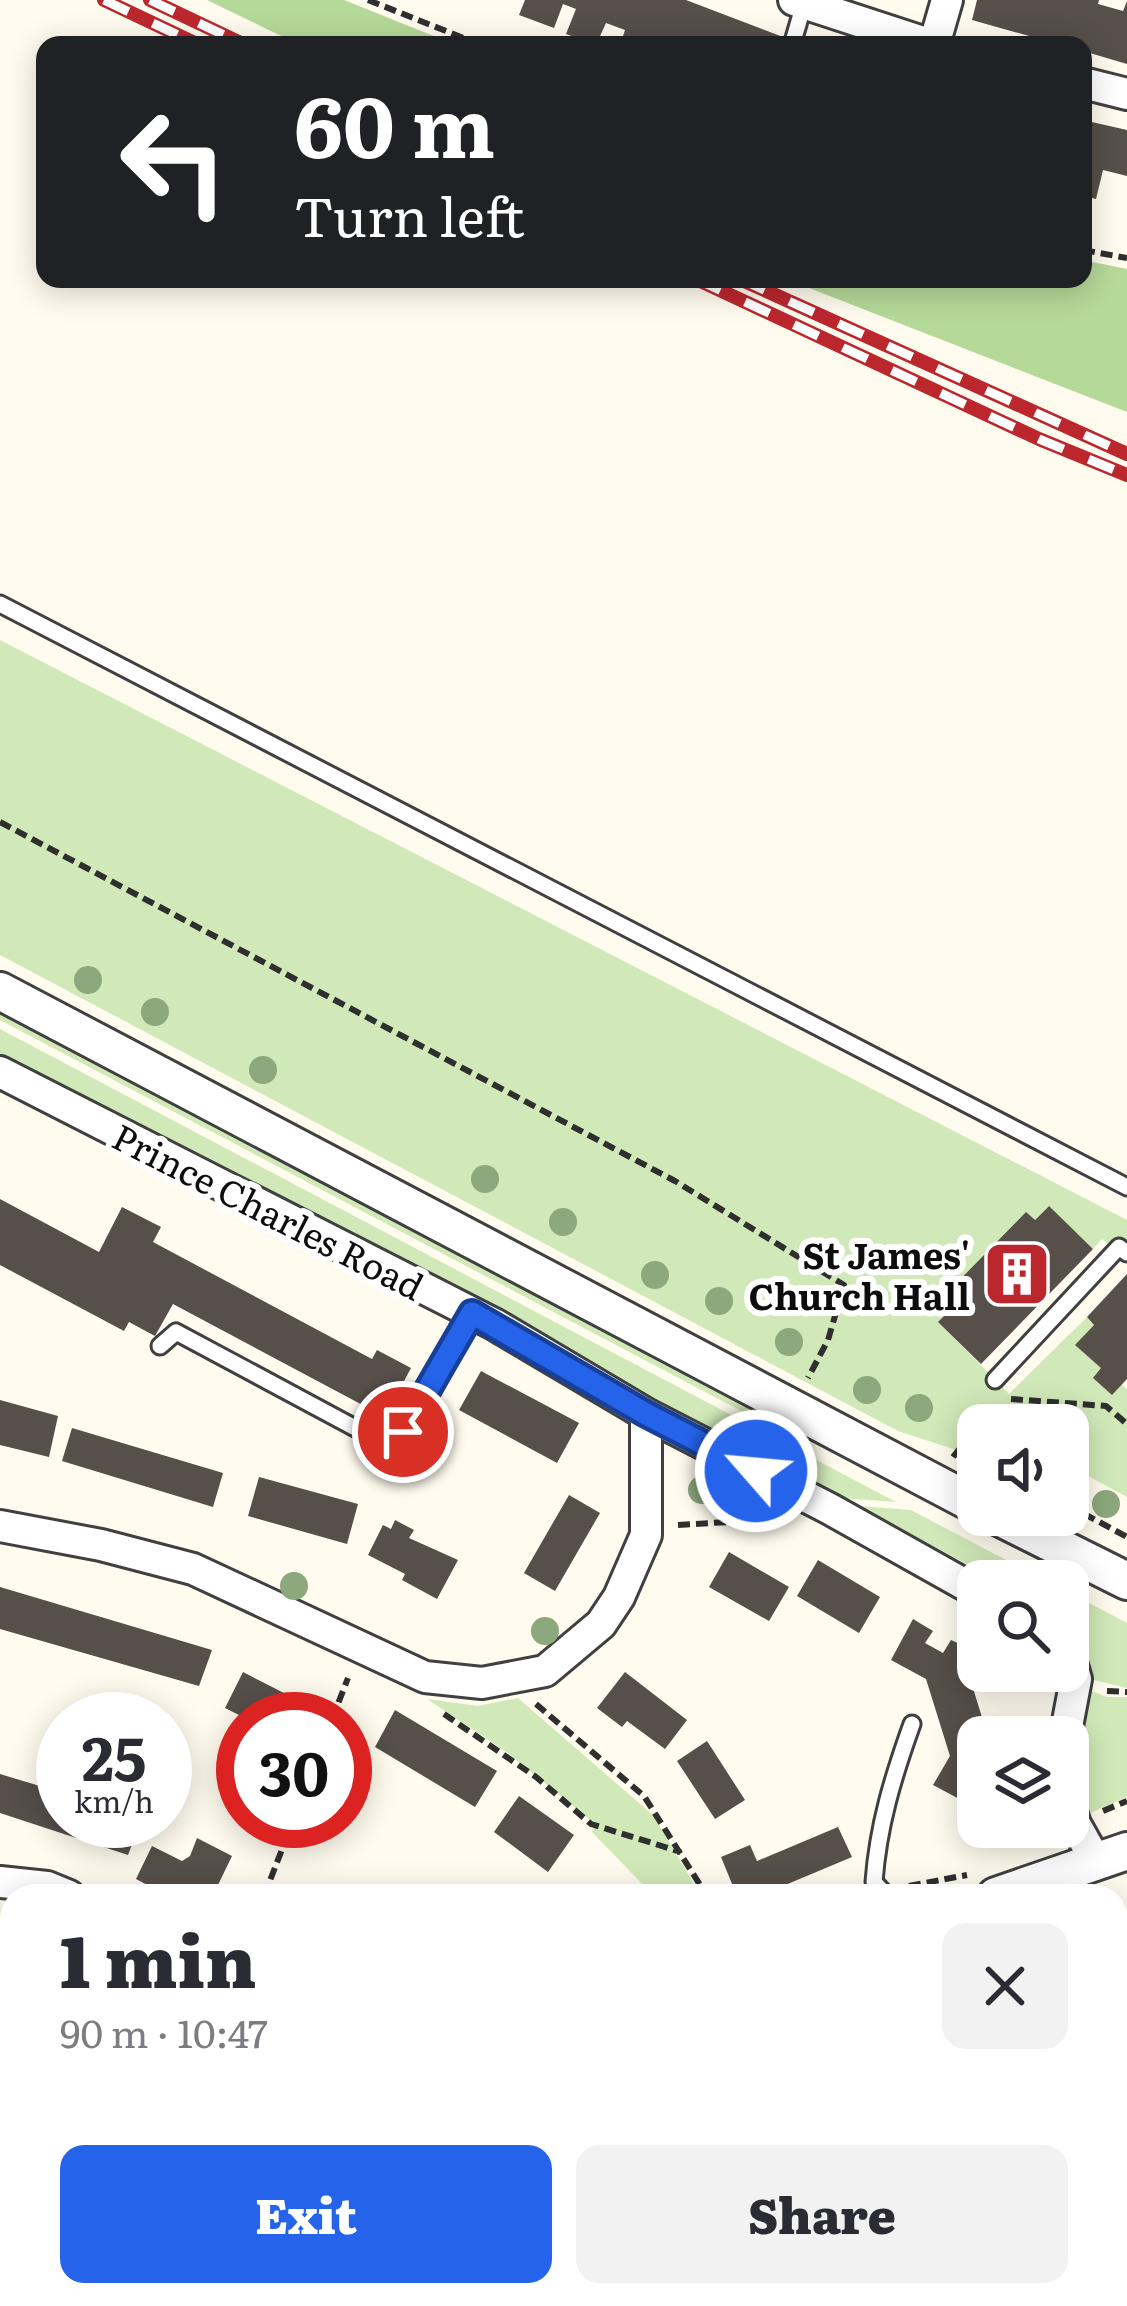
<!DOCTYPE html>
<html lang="en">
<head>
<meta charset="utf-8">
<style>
  body { margin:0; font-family:Literata,serif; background:#f2f2f3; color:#2b2b33; height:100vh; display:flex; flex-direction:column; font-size:45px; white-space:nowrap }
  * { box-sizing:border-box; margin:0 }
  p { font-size:39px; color:#7c7c81 }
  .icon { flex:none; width:66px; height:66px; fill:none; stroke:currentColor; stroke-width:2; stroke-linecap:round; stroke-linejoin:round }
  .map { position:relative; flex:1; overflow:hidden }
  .drawer { position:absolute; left:0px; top:1884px; width:1128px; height:423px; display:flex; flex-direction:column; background:#fff; border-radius:36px 36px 0 0; box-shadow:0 6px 30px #0003 }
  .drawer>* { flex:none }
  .banner { position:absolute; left:36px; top:36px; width:1056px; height:252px; border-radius:24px; box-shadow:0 6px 30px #0003; background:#202124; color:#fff; overflow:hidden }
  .buttons { position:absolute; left:957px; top:1404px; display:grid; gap:24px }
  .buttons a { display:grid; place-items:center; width:132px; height:132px; border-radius:24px; background:#fff; box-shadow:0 6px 30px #0003; font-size:60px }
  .speed { position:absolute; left:36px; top:1692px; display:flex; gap:24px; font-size:60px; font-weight:700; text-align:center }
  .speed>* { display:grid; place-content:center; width:156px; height:156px; border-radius:50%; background:#fff; box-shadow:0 6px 30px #0003; line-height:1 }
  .speed small { font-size:30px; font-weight:400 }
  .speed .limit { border:18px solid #d22; background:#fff; color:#111 }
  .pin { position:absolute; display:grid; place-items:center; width:102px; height:102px; color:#fff; margin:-51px; border:6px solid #fff; border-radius:50%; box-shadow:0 3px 12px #0007 }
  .me { position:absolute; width:132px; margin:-66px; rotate:297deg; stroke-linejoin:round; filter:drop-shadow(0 0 9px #0008) }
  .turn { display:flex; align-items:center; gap:42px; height:252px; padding:0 60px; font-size:54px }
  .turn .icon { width:156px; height:156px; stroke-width:2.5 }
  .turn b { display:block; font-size:84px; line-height:102px }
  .round { display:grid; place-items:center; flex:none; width:126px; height:126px; border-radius:24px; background:#f2f2f3 }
  .head { display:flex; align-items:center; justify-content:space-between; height:204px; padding:0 60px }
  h1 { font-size:72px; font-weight:800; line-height:90px }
  .cta { display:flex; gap:24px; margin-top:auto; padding:24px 60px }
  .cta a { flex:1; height:138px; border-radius:24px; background:#2563eb; color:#fff; font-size:48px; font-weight:800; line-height:138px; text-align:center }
  .cta a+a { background:#f2f2f3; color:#2b2b33 }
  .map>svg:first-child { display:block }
  .green { fill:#d1e9b8 }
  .forest { fill:#b5d998 }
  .building { fill:#564f4a }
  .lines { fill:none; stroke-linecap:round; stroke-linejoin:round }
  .service-casing { stroke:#404040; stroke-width:21 }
  .minor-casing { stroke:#404040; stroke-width:36 }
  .tertiary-casing { stroke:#404040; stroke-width:42 }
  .path { stroke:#2f2f2f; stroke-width:6; stroke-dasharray:12 6; stroke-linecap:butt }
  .service { stroke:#fff; stroke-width:15 }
  .minor { stroke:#fff; stroke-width:30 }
  .tertiary { stroke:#fff; stroke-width:36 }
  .rail-casing { stroke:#bc272e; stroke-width:14 }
  .rail { stroke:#fff; stroke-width:9; stroke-dasharray:27; stroke-linecap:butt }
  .tree { fill:#8ca87c }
  .route-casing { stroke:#184099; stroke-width:30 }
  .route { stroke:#2563eb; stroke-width:21 }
  .labels { text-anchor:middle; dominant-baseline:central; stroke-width:12; stroke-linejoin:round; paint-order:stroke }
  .street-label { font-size:36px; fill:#0d0d0d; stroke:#fff }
  .poi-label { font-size:36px; font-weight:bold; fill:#0d0d0d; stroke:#fff; text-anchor:end }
</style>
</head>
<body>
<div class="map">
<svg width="1127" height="2306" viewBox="0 0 1127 2306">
  <rect width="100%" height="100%" fill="#fffbee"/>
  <path class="green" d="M0,640L1127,1220V1260L1102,1239L1093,1249L1048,1206L939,1322L1009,1394L1087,1317L1094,1325L1076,1345L1127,1389V1497L1068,1465V1425H978V1457L898,1431L0,955Z
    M0,1008L806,1434L796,1440L0,1020Z
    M0,1029L896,1502L841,1498L0,1054Z
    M858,1506L911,1510L1046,1581H998Z
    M1068,1592L1127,1623V1688L1090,1679C1093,1653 1074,1645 1068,1624C1066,1615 1068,1601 1068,1592Z
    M1089,1690L1107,1697H1127V1797L1088,1814C1067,1775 1082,1732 1089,1690Z
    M518,1698L654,1816L701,1896H654L592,1832L594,1823L508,1753L427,1699L478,1706Z"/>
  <path class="forest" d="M207,0H344L456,45H300Z
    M1083,260L1127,269V412L786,279H1083Z"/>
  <path class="building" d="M525,0H686L783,37L780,45H662L653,42L651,45H620L625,30L606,23L596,45L566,34L576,9L563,4L554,28L519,15Z
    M977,0H1099L1098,4L1123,11L1127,1V64L1083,51V45H1061L972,20Z
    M1083,120L1127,130V176L1103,170L1096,199L1083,196Z
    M0,1199L99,1252L122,1207L161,1227L153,1242L372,1359L377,1350L411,1368L385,1417L173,1304L155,1336L129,1322L124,1331L0,1265Z
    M1049,1206L1093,1249L981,1364L938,1322L951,1309L941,1299L1026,1212L1035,1220Z
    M1127,1274V1379L1112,1395L1093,1378L1101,1368L1075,1345L1094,1325L1087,1317Z
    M481,1371L579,1423L557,1463L459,1410Z
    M0,1400L58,1416L49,1457L0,1445Z
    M72,1428L223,1473L213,1507L62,1461Z
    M259,1477L358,1504L347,1544L248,1516Z
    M569,1495L600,1513L555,1591L524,1573Z
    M395,1520L414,1530L409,1538L458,1560L437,1599L402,1580L405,1574L368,1555L383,1525L391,1529Z
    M729,1552L789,1587L769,1621L709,1587Z
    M818,1560L880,1597L859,1633L797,1596Z
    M0,1587L212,1650L199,1686L0,1629Z
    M913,1619L933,1631L925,1643L943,1653L951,1640L978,1652V1660L969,1675L984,1724L1009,1737H978V1777L965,1802L933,1785L950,1756L926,1679L891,1660Z
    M243,1672L325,1714L322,1719H247L225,1708Z
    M625,1672L687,1720L665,1749L627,1721L622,1727L597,1708Z
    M395,1710L497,1771L475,1807L375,1747Z
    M707,1741L745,1800L715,1819L677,1761Z
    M0,1774L63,1793V1821H141L128,1855L0,1813Z
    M519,1796L574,1835L548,1872L494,1832Z
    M838,1827L852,1857L759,1896H737L721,1857L750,1845L757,1861Z
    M197,1838L232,1856L217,1887L196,1896H168L136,1879L152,1846L182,1861L190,1856Z
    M1127,2090V2133L1116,2135V2093Z
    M0,2102L12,2105V2192L0,2189Z
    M12,2258V2295H33L41,2306H16L0,2285V2267Z
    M382,2295H428L430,2298L421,2306H368Z
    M445,2295H504L513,2306H454Z"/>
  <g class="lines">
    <g class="service-casing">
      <path id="service" d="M792,45L804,4
        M0,604L1127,1187
        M160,1346L176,1332L372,1437C383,1439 391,1439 401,1433C423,1418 458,1340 472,1313
        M995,1380L1119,1247L1127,1253
        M887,1896L874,1882C878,1826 893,1777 912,1724
        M0,2203L8,2205L0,2223
        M254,2295L262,2306
        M549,2295L559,2306
        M0,2299L5,2306
        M75,2306L94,2295"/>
    </g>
    <g class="minor-casing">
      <path id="minor" d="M794,0L932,45
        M934,45L947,0
        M1083,83L1127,94
        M0,1072L494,1324L646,1414L830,1509L978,1592
        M0,1526L101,1545L193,1569L425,1677L482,1683L545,1671L601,1624L619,1597L646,1535V1414
        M1065,1737L1076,1679L1068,1652
        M1068,1803L1075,1824L1097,1863
        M0,1882L47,1887L69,1896
        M0,1943L12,1945
        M1116,1946L1127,1935
        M633,2306L647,2295"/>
    </g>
    <g class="tertiary-casing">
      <path id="tertiary" d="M0,991L978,1506
        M995,1515L1127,1581
        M996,1896L1127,1851
        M276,2306L291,2295"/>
    </g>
    <path class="path" d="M368,0L481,45
      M1083,250L1127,258
      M0,822L675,1181L844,1285L828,1340L808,1378
      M1011,1399L1106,1406L1127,1424
      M953,1457L982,1420L1000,1404
      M1068,1505L1127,1537
      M678,1525L779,1519
      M1107,1691L1127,1692
      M536,1704L644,1796L707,1896
      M444,1714L536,1777L591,1824L681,1852
      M332,1719L348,1678
      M1103,1811L1127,1801
      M909,1886L967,1875
      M264,1896L293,1821
      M189,2306L204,2295"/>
    <use href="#service" class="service"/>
    <use href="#minor" class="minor"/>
    <use href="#tertiary" class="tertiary"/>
    <g class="rail-casing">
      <path id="rail" d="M104,0L199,45
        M150,0L245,45
        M696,279L1039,439L1127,475
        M740,279L1127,454"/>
    </g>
    <use href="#rail" class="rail"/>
  </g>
  <g class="tree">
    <circle cx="88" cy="980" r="14"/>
    <circle cx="155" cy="1012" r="14"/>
    <circle cx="263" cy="1070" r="14"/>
    <circle cx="485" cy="1179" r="14"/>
    <circle cx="563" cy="1222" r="14"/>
    <circle cx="655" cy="1275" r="14"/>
    <circle cx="719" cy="1301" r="14"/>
    <circle cx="789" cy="1342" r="14"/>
    <circle cx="867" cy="1390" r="14"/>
    <circle cx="919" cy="1408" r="14"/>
    <circle cx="702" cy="1490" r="14"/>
    <circle cx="1106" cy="1504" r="14"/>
    <circle cx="294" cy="1586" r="14"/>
    <circle cx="545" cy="1631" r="14"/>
  </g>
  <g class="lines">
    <g class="route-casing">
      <path id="route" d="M403,1432L472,1313L646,1414L756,1471"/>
    </g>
    <use href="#route" class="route"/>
  </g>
  <defs>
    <g id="building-square" transform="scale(3.45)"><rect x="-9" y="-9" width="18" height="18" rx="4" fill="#bc272e" stroke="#fff"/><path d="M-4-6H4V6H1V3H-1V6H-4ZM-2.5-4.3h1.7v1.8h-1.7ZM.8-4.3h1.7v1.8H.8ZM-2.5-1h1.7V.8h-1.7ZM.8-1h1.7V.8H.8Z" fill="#fff"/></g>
  </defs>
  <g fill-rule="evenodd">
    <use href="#building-square" x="1017" y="1274"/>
  </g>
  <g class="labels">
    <g class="street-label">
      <text transform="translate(269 1210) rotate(27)">Prince Charles Road</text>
    </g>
    <g class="poi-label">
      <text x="970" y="1253">St James'<tspan x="970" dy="41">Church Hall</tspan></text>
    </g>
  </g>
</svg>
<div class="buttons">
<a><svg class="icon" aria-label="sound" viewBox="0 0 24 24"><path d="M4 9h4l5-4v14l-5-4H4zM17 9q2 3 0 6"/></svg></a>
<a><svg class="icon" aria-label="search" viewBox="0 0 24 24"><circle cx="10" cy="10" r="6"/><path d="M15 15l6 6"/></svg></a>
<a><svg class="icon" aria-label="layers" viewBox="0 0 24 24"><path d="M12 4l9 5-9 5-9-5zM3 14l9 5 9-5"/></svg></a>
</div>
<div class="speed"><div>25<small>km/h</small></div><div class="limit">30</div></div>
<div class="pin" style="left:403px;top:1432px;background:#d93025"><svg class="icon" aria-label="arrive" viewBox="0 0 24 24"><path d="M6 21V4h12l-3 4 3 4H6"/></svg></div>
<svg class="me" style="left:756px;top:1471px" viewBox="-20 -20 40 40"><circle r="17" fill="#2563eb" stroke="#fff" stroke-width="3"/><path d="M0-11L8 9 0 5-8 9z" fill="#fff"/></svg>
<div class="banner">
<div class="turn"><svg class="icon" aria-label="left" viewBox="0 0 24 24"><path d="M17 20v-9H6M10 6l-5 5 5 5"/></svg><div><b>60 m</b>Turn left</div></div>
</div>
<section class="drawer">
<div class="head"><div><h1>1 min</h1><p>90 m · 10:47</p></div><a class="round"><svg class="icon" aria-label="close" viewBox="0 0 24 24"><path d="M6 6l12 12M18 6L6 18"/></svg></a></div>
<div class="cta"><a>Exit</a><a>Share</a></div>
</section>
</div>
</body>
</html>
